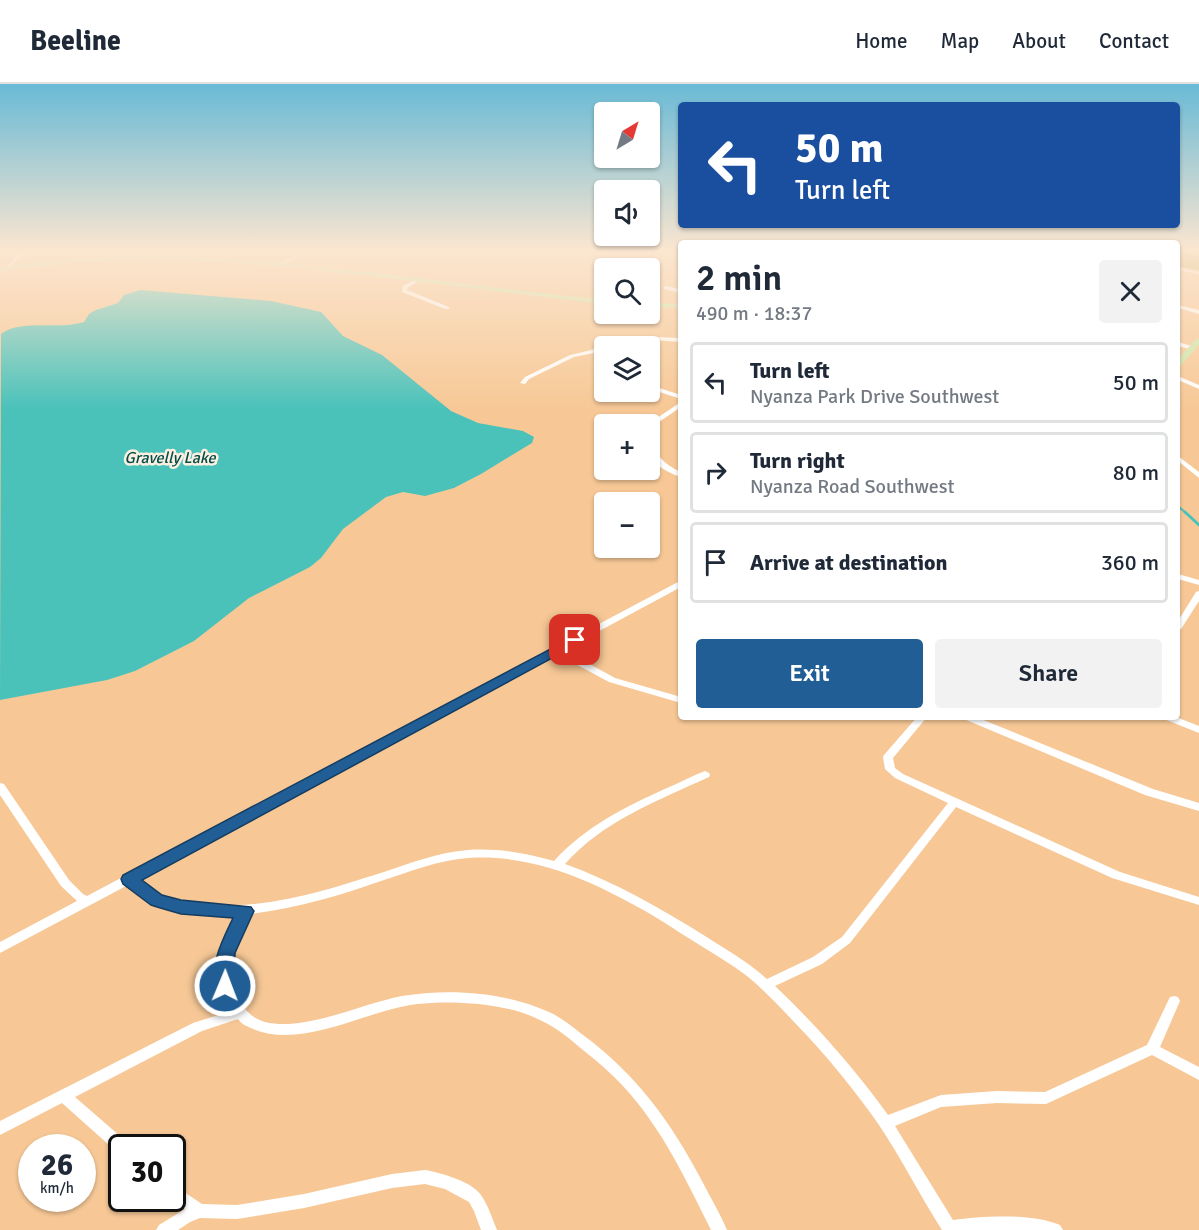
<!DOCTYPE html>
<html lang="en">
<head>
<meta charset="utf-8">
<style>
  body { margin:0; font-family:Signika,sans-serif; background:#f2f2f3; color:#1f2937; height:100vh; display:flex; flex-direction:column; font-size:22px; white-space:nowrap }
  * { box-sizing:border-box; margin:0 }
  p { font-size:20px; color:#747a83 }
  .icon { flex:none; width:33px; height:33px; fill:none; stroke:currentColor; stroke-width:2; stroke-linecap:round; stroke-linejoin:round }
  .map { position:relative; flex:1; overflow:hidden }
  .drawer { position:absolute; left:678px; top:156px; width:502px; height:480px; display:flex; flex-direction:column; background:#fff; border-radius:6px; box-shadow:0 2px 4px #0004 }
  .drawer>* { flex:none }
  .hud { position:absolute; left:678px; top:18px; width:502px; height:126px; border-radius:6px; box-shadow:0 2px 4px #0004; background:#1a4fa0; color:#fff; overflow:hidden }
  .needle { width:39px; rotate:38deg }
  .fabs { position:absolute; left:594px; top:18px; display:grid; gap:12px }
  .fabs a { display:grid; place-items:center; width:66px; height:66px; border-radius:6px; background:#fff; box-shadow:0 2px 4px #0004; font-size:30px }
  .speed { position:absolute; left:18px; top:1050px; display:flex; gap:12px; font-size:30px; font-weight:700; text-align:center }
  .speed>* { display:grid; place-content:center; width:78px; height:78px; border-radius:50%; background:#fff; box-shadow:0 2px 4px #0004; line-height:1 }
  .speed small { font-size:15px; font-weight:400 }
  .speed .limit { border:3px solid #111; border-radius:9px; background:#fff; color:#111 }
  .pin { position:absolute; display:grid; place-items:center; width:51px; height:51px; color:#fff; margin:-26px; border-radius:12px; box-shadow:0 3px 9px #0006 }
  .me { position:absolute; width:66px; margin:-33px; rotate:1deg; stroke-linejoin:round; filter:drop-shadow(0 0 4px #0008) }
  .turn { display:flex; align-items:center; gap:21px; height:126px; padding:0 18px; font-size:27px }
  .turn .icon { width:78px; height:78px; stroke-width:2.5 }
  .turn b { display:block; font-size:42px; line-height:51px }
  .round { display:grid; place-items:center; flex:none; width:63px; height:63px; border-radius:6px; background:#f2f2f3 }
  .summary { display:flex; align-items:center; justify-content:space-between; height:102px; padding:0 18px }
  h1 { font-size:36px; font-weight:600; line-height:45px }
  .cta { display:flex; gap:12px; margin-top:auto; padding:12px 18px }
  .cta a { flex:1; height:69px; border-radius:6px; background:#205e95; color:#fff; font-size:24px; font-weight:600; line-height:69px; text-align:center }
  .cta a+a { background:#f2f2f3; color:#1f2937 }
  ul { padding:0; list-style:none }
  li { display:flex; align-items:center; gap:18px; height:81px; margin:0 12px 9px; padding:0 6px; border:3px solid #e0e1e3; border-radius:6px }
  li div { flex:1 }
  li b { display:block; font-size:22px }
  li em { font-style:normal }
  header { display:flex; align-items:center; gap:36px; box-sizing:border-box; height:84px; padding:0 30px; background:#fff; border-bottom:2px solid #e0e1e3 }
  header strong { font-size:28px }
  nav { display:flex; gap:33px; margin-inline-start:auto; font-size:21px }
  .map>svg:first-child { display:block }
  .water { fill:#4ac2ba }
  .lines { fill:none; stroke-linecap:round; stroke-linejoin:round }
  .stream-far1 { stroke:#4ac2ba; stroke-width:2 }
  .stream { stroke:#4ac2ba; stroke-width:3 }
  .minor { fill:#fff; fill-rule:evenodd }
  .major { fill:#cde8ac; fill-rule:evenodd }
  .wall { fill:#b59434 }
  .building { fill:#d3ac3d; stroke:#94782b; stroke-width:1.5 }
  .route { fill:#205e95; stroke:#153d61; stroke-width:1.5 }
  .labels { text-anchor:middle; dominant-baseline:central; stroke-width:5; stroke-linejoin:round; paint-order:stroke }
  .far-water-label { font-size:16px; font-style:italic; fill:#024d49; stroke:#fef0e1 }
</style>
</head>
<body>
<header>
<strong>Beeline</strong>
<nav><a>Home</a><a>Map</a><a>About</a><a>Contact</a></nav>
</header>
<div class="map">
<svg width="1199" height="1146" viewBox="0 0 1199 1146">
  <rect width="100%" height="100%" fill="#f7c896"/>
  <path class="water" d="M140,206L271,217L321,228L343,252L382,271L451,327L478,339L523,347L534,353L532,359L481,390L454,404L425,412L403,408L386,413L343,445L321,474L310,483L249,514L194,557L135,587L107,596L0,616L1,250C20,235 60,246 84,238L89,230L96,226L118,219L124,211Z"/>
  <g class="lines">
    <path class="stream-far1" d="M1178,422L1187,430"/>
    <path class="stream" d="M1185,428L1199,441"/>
    <path class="minor" d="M0,165C7,165 13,169 20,169C28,169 37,165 45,165L21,172L8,185L6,184L16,172Z
      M308,165H314L283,181L279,180Z
      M1178,184L1199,188V190L1178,186Z
      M416,195L421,196L407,204V206L449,223V225H445L402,208L403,202Z
      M666,202L681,205V209L664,205V203Z
      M1178,221L1199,226V230L1178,224Z
      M630,252L681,254V258C662,257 642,253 622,256C616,257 611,261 604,262V267L574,273L529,295L525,300L520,299L525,293L570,271L604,263L603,261L609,256Z
      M1178,258L1195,263L1196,264L1193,266L1178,262Z
      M1178,292L1199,301V305L1178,296Z
      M650,301L681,311V315L650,305Z
      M681,318V323L656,340C650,364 658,378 681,388V393C648,382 650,370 649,340L651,338Z
      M1178,372L1199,388V394L1178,377Z
      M1178,490L1199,496V501L1178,495Z
      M678,498H681V503L564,566L615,594L681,613V619L609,598L557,570L138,796C162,817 177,819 209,821C270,825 327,806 384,788C411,779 439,768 468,766C498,764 526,769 554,777C586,742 625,723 667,704C679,699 692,692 705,687L709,689L710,691L709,693C657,717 603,737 565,780C615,798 660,824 705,852C727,866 748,878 767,895L813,873L842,853L948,719L895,694L885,685L883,673L884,671L917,633H927L893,674L895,684L903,690L1120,788L1199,813V821L1112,794L956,723L850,859L822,880L775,902C817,942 855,985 888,1031L941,1011L997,1007L1045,1008L1147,961L1170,913L1174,912L1178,913L1180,917L1160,963L1199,983V996L1152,971L1046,1020L997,1019L941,1023L895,1042L953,1136C983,1132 1032,1129 1060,1141L1063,1146H942C920,1112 902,1075 879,1041C854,1005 826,971 796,940C780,923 764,906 747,892C731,880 714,870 698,860C677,847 657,833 636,822C584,793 529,770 468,774C438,776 409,788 381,797C338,812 295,825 249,830C236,857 219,893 241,920C248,929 254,935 265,938C304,948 364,919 402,912C450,904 505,908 549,928C562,934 573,943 583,951C637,991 671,1038 702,1097C710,1113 720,1129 727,1146H711C686,1096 662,1044 623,1002C611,989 597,977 583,966C570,955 557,944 542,937C508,919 454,916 417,920C366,926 303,966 253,945C247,942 242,941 238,935L202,947L75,1013L128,1059L130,1064H122V1070L118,1069L62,1019L0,1051V1037L193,939L231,927C208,896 222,861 237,831C209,832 172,831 147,816C140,812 134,806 128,801L0,869V858L77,817L61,802L0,711V699L4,700L69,796L83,810L87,812Z
      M1199,507V517L1181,545H1178V537L1196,508Z
      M962,633H976L1153,705L1199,719V727L1145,711L964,635Z
      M1162,633H1176L1199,642V649L1164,635Z
      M425,1086C441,1089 471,1097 481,1111C488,1121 492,1134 497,1146H481L474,1127L469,1118L445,1105L425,1100L392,1104L304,1124L237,1135L200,1134L190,1138L178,1146H156L159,1141L185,1125L170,1114H172V1100L202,1120L237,1121L304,1110L392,1090Z"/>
    <path class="major" d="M151,171C303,176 453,200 604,216V220L302,184L227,178L151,175L76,178L0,187V183L76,174Z
      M650,219L681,220V224L650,223Z
      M1196,255H1199V261L1181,281H1178V275Z"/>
  </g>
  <path class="wall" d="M1199,165V186L1178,182L1182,171Z"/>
  <path class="building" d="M1188,165H1199V174L1182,171Z"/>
  <linearGradient id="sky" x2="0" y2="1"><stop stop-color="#69bad6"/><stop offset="0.51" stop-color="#fbe6d0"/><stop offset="1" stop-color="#fbe6d0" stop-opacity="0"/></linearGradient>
  <rect width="1199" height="325" fill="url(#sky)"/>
  <path class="route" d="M575,552L582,556L580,559L142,796L162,811L181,816L251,823L254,827L235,869L234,902L231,908L225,910L218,908C207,884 223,855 233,834L181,830L157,823L151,821L123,800L121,795L123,791Z"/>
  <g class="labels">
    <g class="far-water-label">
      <text x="170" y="374">Gravelly Lake</text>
    </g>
  </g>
</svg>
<div class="fabs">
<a><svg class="needle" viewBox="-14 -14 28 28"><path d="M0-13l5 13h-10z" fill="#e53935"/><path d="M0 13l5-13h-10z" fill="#747a83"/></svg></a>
<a><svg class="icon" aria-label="sound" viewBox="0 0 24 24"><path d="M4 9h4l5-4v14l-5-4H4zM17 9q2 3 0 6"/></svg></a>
<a><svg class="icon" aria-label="search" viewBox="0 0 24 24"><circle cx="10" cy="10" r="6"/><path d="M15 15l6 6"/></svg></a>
<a><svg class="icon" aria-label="layers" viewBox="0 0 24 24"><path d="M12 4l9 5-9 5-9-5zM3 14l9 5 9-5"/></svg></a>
<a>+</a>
<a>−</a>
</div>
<div class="speed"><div>26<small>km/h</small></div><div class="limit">30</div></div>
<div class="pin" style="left:575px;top:556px;background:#d93025"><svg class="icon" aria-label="arrive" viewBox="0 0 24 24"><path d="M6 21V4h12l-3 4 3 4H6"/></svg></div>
<svg class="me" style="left:225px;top:902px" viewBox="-20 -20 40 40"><circle r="17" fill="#205e95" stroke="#fff" stroke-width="3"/><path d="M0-11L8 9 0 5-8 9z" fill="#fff"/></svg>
<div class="hud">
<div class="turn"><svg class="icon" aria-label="left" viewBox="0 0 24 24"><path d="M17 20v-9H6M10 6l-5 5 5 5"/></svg><div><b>50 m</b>Turn left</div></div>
</div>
<section class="drawer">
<div class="summary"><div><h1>2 min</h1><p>490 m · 18:37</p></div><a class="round"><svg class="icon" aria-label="close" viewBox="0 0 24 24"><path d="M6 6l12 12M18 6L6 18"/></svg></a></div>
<ul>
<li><svg class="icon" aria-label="left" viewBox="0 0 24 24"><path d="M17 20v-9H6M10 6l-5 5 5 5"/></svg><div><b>Turn left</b><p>Nyanza Park Drive Southwest</p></div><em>50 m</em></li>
<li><svg class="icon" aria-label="right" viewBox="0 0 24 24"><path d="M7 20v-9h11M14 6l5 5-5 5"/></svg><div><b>Turn right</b><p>Nyanza Road Southwest</p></div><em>80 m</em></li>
<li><svg class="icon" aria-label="arrive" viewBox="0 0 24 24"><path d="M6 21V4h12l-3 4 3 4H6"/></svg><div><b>Arrive at destination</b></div><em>360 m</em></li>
</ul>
<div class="cta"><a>Exit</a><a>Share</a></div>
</section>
</div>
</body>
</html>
